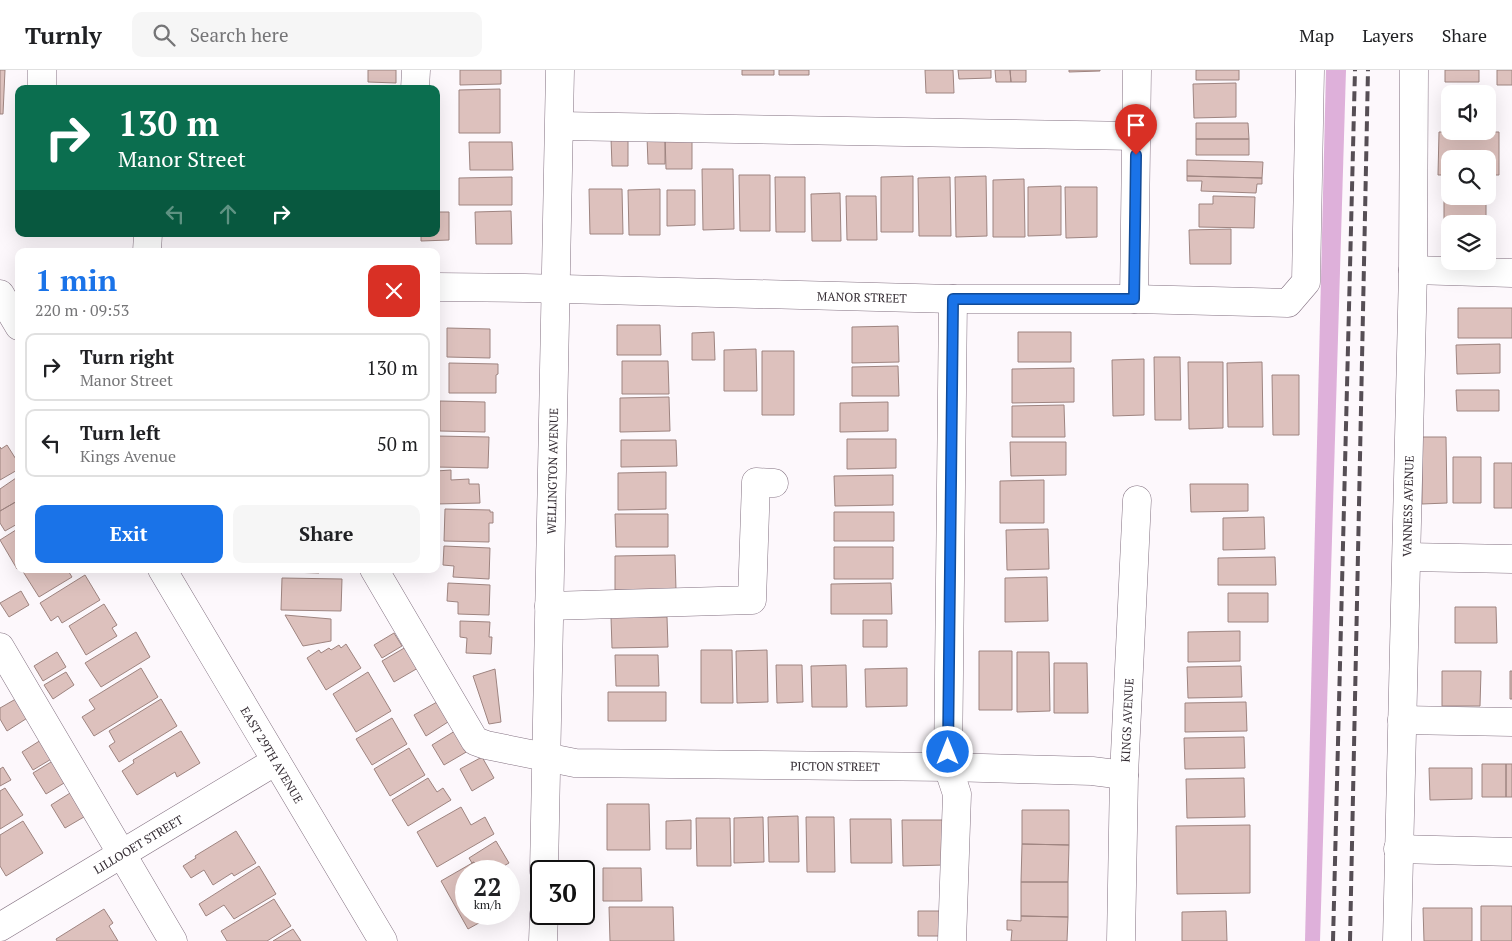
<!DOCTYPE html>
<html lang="en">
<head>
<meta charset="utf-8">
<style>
  body { margin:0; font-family:"PT Serif",serif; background:#f6f6f6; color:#202124; height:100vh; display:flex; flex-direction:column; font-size:19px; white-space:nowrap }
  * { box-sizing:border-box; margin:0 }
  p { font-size:16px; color:#757577 }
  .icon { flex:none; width:28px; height:28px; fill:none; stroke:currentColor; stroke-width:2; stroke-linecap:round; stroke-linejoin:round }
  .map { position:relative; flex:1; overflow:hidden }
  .sheet { position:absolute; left:15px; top:178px; width:425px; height:325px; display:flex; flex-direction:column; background:#fff; border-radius:10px; box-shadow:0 5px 20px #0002 }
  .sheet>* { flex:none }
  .top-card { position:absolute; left:15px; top:15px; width:425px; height:152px; border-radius:10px; box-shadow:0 5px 20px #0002; background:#0b6e4f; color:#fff; overflow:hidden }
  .controls { position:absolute; left:1441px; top:15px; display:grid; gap:10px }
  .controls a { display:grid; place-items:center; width:55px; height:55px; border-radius:10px; background:#fff; box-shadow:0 5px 20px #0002; font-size:25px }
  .speed { position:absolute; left:455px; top:790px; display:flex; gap:10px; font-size:25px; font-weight:700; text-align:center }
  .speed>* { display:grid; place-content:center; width:65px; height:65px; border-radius:50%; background:#fff; box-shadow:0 5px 20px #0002; line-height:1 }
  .speed small { font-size:12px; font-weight:400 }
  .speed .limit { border:2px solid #111; border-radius:8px; background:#fff; color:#111 }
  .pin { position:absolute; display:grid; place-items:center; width:42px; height:42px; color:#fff; margin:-51px -21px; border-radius:50% 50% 50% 0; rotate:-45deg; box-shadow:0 0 5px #0007 }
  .pin .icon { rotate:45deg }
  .me { position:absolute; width:55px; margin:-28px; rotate:0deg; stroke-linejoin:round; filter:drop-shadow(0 0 4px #0008) }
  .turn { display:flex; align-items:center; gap:18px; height:105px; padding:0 20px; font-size:22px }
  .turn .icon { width:65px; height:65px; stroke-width:2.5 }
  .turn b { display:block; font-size:35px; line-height:42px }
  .lanes { display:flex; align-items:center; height:48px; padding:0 20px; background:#0003; justify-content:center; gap:25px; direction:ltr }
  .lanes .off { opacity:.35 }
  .round { display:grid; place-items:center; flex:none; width:52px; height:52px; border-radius:10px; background:#f6f6f6 }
  .headline { display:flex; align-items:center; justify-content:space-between; height:85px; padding:0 20px }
  h1 { font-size:30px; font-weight:700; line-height:38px; color:#1a73e8 }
  .primary-button { display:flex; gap:10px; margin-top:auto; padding:10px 20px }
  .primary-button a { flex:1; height:58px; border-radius:10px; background:#1a73e8; color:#fff; font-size:20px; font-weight:700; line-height:58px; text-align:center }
  .primary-button a+a { background:#f6f6f6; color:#202124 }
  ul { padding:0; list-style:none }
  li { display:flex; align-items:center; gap:15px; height:68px; margin:0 10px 8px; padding:0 10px; border:2px solid #e0e0e0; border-radius:10px }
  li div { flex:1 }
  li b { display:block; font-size:19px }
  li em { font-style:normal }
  header { display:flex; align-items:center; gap:30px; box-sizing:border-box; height:70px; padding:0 25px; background:#fff; border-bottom:1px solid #e0e0e0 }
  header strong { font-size:24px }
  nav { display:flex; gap:28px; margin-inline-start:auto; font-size:18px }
  .search { width:350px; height:45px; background:#f6f6f6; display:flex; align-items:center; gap:12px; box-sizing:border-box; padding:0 18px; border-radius:10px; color:#757577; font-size:19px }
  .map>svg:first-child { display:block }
  .forest { fill:#deb0da }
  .building { fill:#ddc1bd; stroke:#9e8480 }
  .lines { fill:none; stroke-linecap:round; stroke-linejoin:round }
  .minor-casing { stroke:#847282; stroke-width:29 }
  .minor { stroke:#fff; stroke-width:28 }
  .rail { stroke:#564e55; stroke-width:4; stroke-dasharray:10 5; stroke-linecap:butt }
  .route-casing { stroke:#114b97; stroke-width:12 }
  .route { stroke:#1a73e8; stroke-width:9 }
  .labels { text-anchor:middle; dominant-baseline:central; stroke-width:4.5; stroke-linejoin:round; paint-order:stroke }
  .street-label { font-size:12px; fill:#352d34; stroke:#fdf8fc }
</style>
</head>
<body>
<header>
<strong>Turnly</strong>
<div class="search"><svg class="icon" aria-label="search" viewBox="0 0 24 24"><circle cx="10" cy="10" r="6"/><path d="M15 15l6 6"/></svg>Search here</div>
<nav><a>Map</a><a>Layers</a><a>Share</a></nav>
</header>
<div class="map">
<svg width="1512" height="871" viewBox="0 0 1512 871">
  <rect width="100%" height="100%" fill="#fdf8fc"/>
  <path class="forest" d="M1326,0H1346L1320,871H1305Z"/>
  <path class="building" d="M0,0H5L3,44H0Z
    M368,0H396V13L368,12Z
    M460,0H501V14L460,15Z
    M742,0H774V5H742Z
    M779,0H809V5H779Z
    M925,0H953L954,23H926Z
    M958,0H991V8L959,9Z
    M995,0H1010L1011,12H996Z
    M1010,0H1026V12H1011Z
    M1069,0H1100V1L1069,2Z
    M1196,0H1239V10H1196Z
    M1445,0H1479V12H1445Z
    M1497,0H1512V15H1497Z
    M1236,13V47L1194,48L1193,14Z
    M500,19V63H459V20Z
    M1196,53H1248L1249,69H1196Z
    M1439,62H1499V105H1488V89H1450V105H1438Z
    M665,66H692V99H666Z
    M665,66V94H648L647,67Z
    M611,68H628V96H612Z
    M1196,69H1249V85H1196Z
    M469,72H512L513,100H470Z
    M1187,90L1263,92L1262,108L1187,106Z
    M702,99H733L734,159L703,160Z
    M739,105H770V161H740Z
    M913,106V162H881V107Z
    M986,106L987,166L956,167L955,107Z
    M1187,106L1262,108V114H1257L1256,123L1201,121L1202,111H1187Z
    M512,107V135H459V108Z
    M775,107H805V162H776Z
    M950,107L951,166H919L918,108Z
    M1024,109L1025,167H993V110Z
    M1061,116V165L1028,166V117Z
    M1065,117H1097V167L1066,168Z
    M589,119H622L623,164H590Z
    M660,119V165H629L628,120Z
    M667,120H695V155L667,156Z
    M1444,121H1450V126H1486V154H1450V161H1444Z
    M840,123L841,171H812L811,124Z
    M846,126H876L877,170H847Z
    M1213,126L1255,127L1254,158L1199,157V134H1213Z
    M511,141L512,174H476L475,142Z
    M436,142H449V170L421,171V164H436Z
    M1231,159V194H1190L1189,160Z
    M1458,238H1512V268H1458Z
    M617,255H660L661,285H617Z
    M898,256L899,292L852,293V257Z
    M447,258L490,259V288L447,287Z
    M714,262L715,290H692V263Z
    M1018,262H1071V292H1018Z
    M1500,274V303L1457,304L1456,275Z
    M756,279L757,321H724V280Z
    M762,281H794V345H762Z
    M1154,287H1180L1181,350H1155Z
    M1144,289V345L1113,346L1112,290Z
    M622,291H668L669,324H622Z
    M1188,292H1223V358L1189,359Z
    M1262,292L1263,357H1228L1227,293Z
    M449,293L498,294V304L496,305V323H449Z
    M898,296L899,326H852V297Z
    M1074,298V332L1012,333V299Z
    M1272,305H1299V365H1273Z
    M1456,320H1499V341H1457Z
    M669,327L670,361L620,362V328Z
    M440,331L485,332V362L440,361Z
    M888,332V361L840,362V333Z
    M1064,335L1065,367H1012V336Z
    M436,366L489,367L488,398L436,397Z
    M1422,367H1446L1447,433L1422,434Z
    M847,369H896V398L847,399Z
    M621,370H676L677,396L621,397Z
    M1010,372H1066V405L1011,406Z
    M7,375L19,394V399L0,410V377L1,379Z
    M1453,387H1481V433H1453Z
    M1494,393H1512V438H1494Z
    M451,400V410L469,409V414H479L480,433L436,434V401Z
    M666,402V439L618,440V403Z
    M893,405V435L835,436L834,406Z
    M16,408L19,412V430L0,441V419Z
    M1044,410V453H1000V411Z
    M1190,414H1248V441L1191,442Z
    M19,430V453L5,461L0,453V441Z
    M445,439L490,440V442H493V453H489V472L444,471Z
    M834,442H894V471H834Z
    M615,444H668V477H616Z
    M1264,447L1265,479L1223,480V448Z
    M19,458V498L17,499L0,470Z
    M1048,459L1049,499L1007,500L1006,460Z
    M444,476L490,478L489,509L453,507L454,496L443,495Z
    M834,477H893V509H834Z
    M675,485L676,520H615V486Z
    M1275,487L1276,515H1218V488Z
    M24,499H67L72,507L39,527L22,500Z
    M260,499H320L319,503L260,501Z
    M85,505L100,530L62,553L58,546L51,551L40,533Z
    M1047,507L1048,551L1005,552V508Z
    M282,508L342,509L341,541L281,540Z
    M448,513L490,515L489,545L458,544V532L447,531Z
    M891,513L892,544H831V514Z
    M21,521L29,535L9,547L0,533Z
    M1228,523H1268V552H1228Z
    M104,534L117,555L112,558L117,566L86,585L69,556Z
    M1455,537H1496L1497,573H1455Z
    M285,545L331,549V571L303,576Z
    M611,547H667L668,577L612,578Z
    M863,550H887V577H863Z
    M460,551L490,552L489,567H492L491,584L466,583L467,568L460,567Z
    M1240,561V591L1188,592V562Z
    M136,562L150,587L101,617L85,593Z
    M394,563L402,576L382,588L374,575Z
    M346,574L361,598L326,620L307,588L319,580L321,583L329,578L331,580L339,575L341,578Z
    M406,577L418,598L394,612L382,591Z
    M701,580H732L733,633H701Z
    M767,580L768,632L737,633L736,581Z
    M979,581H1012V640H979Z
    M57,582L66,597L43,611L34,596Z
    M1017,582H1049L1050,641L1017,642Z
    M615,585H658L659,616H616Z
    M1054,593H1087L1088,643H1054Z
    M776,595H802L803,632L777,633Z
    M846,595L847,637H812L811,596Z
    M1241,596L1242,627L1188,628L1187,597Z
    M141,598L158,627L94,666L82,647L95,639L89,630Z
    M907,598V636L866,637L865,599Z
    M495,599L501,652L489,654L473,606Z
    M1442,601H1481L1480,636H1442Z
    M1510,601H1512V629H1510Z
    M66,602L74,615L53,629L44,615Z
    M368,602L391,641L356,662L333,624Z
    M608,622H666V651H608Z
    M21,626L32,645L7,661L0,649V638Z
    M161,629L177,656L119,692L109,676L115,672L109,661Z
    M437,632L448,652L426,666L414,645Z
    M1246,632L1247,661L1185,662V633Z
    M392,648L407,674L372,695L356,669Z
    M181,661L200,693L177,707L175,702L137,725L122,701L134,693L133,690Z
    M455,661L468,681L444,695L432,675Z
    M1244,667L1245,698L1185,699L1184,668Z
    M41,670L53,688L33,700L22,682Z
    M409,678L425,705L390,726L374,699Z
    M482,687L494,708L472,721L460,699Z
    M56,689L69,710L46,724L33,703Z
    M1482,694H1506V727H1482Z
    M1506,694H1512V727H1506Z
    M3,697L11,710L0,716V699Z
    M1429,698H1472V729L1430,730Z
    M428,708L437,722L443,718L451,730L408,756L392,730Z
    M1244,708L1245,747L1187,748L1186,709Z
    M5,718L23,745L0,759V721Z
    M75,720L89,744L65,758L51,735Z
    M607,734H649L650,780H607Z
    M461,737L471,755L485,747L494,764L437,797L417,762Z
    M1022,740H1069V775L1022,774Z
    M798,746L799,792H769L768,747Z
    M763,747L764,792L734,793V748Z
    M806,747H834L835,802H807Z
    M696,748H730L731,796H697Z
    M850,749H891L892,793H851Z
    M691,750V779H666V751Z
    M902,750H945V795L903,796Z
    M23,751L43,783L6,806L0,796V765Z
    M1250,755V823L1177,824L1176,756Z
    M236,761L256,793L234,806L232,803L213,815L204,800L191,808L183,796L196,788L195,786Z
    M496,771L509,793L495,801H480L474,792L472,793L469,788Z
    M1022,774L1069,775L1068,812H1021Z
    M474,792L480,801H466V844H495L468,859L441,811Z
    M259,796L276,824L234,849L224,835L206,846L199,834Z
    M603,798H641L642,831H603Z
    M1021,812H1068V847L1021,846Z
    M274,829L291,856L267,871H227L221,861Z
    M1481,836H1512V871H1481Z
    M609,837H673L674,871H610Z
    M1423,838H1472V871H1424Z
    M104,839L113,853L109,856L118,871H57L56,869Z
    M918,841H943V866H918Z
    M1226,841L1227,871H1182V842Z
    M1021,846L1068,847L1067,871H1011L1012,860H1007V850L1021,851Z
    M293,859L301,871H273Z"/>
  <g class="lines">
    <g class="minor-casing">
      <g id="minor">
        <path d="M42,19V0"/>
        <path d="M415,19L416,0"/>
        <path d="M560,56L1136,66"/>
        <path d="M147,181L148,164"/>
        <path d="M1413,200L1512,203"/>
        <path id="s1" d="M436,217L525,218L953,229H1134L1288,233L1306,212L1310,0"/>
        <path d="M0,224L19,256"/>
        <path d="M1134,229L1137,0"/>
        <path d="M1407,487L1512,489"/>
        <path id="s2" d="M162,499L383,871"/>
        <path id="s3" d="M374,499L475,671L486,675L575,693L948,697L1092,701L1124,705"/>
        <path d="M549,536L752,530L756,412L774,413"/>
        <path d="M0,577L173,871"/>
        <path d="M1402,650L1512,652"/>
        <path d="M1398,779L1512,782"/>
        <path id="s4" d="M544,801L560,0"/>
        <path id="s5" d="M0,857L276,691"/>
        <path d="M543,871L544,844"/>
        <path d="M952,871L957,724L948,697L953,229"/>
        <path id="s6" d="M1121,871L1124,705L1137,430"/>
        <path id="s7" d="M1397,871L1413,200L1414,0"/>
      </g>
    </g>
    <use href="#minor" class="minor"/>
    <path class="rail" d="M1333,871L1355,0
      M1350,871L1368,0"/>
  </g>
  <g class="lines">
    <g class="route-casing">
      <path id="route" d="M948,682L953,229H1134L1136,85"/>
    </g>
    <use href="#route" class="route"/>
  </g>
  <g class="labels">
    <g class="street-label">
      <text stroke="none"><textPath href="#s1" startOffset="426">MANOR STREET</textPath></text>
      <text stroke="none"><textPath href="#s4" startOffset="400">WELLINGTON AVENUE</textPath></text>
      <text stroke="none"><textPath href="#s7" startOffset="435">VANNESS AVENUE</textPath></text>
      <text stroke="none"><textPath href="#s6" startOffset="221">KINGS AVENUE</textPath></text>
      <text stroke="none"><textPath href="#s2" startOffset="216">EAST 29TH AVENUE</textPath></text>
      <text stroke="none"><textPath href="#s3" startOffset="562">PICTON STREET</textPath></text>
      <text stroke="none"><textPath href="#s5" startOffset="161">LILLOOET STREET</textPath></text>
    </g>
  </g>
</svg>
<div class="controls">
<a><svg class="icon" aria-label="sound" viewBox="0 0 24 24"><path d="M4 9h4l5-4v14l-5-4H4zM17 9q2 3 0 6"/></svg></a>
<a><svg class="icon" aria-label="search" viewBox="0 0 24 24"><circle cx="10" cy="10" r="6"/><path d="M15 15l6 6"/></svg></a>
<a><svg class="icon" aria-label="layers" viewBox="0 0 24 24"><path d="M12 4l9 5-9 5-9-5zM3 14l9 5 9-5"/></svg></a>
</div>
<div class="speed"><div>22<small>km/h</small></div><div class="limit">30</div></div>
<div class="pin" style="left:1136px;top:85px;background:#d93025"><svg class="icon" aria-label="arrive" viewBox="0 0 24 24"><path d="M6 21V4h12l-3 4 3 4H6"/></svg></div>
<svg class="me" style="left:948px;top:682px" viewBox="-20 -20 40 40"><circle r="17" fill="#1a73e8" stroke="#fff" stroke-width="3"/><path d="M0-11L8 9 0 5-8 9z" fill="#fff"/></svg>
<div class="top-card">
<div class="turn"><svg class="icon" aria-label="right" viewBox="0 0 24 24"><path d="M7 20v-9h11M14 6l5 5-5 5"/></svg><div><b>130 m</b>Manor Street</div></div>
<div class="lanes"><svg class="icon off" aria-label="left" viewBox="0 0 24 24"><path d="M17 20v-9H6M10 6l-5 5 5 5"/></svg><svg class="icon off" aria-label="ahead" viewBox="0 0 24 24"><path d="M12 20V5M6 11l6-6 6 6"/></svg><svg class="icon" aria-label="right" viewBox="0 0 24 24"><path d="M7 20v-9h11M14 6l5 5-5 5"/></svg></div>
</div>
<section class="sheet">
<div class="headline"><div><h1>1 min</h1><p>220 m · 09:53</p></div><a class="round" style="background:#d93025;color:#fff"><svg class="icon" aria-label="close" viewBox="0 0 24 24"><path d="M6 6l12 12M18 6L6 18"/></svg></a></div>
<ul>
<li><svg class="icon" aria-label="right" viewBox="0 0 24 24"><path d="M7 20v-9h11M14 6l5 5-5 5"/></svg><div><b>Turn right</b><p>Manor Street</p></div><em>130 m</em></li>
<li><svg class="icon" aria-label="left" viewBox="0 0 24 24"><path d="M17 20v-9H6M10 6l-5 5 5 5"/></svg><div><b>Turn left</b><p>Kings Avenue</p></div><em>50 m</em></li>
</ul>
<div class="primary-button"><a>Exit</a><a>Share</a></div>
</section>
</div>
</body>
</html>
